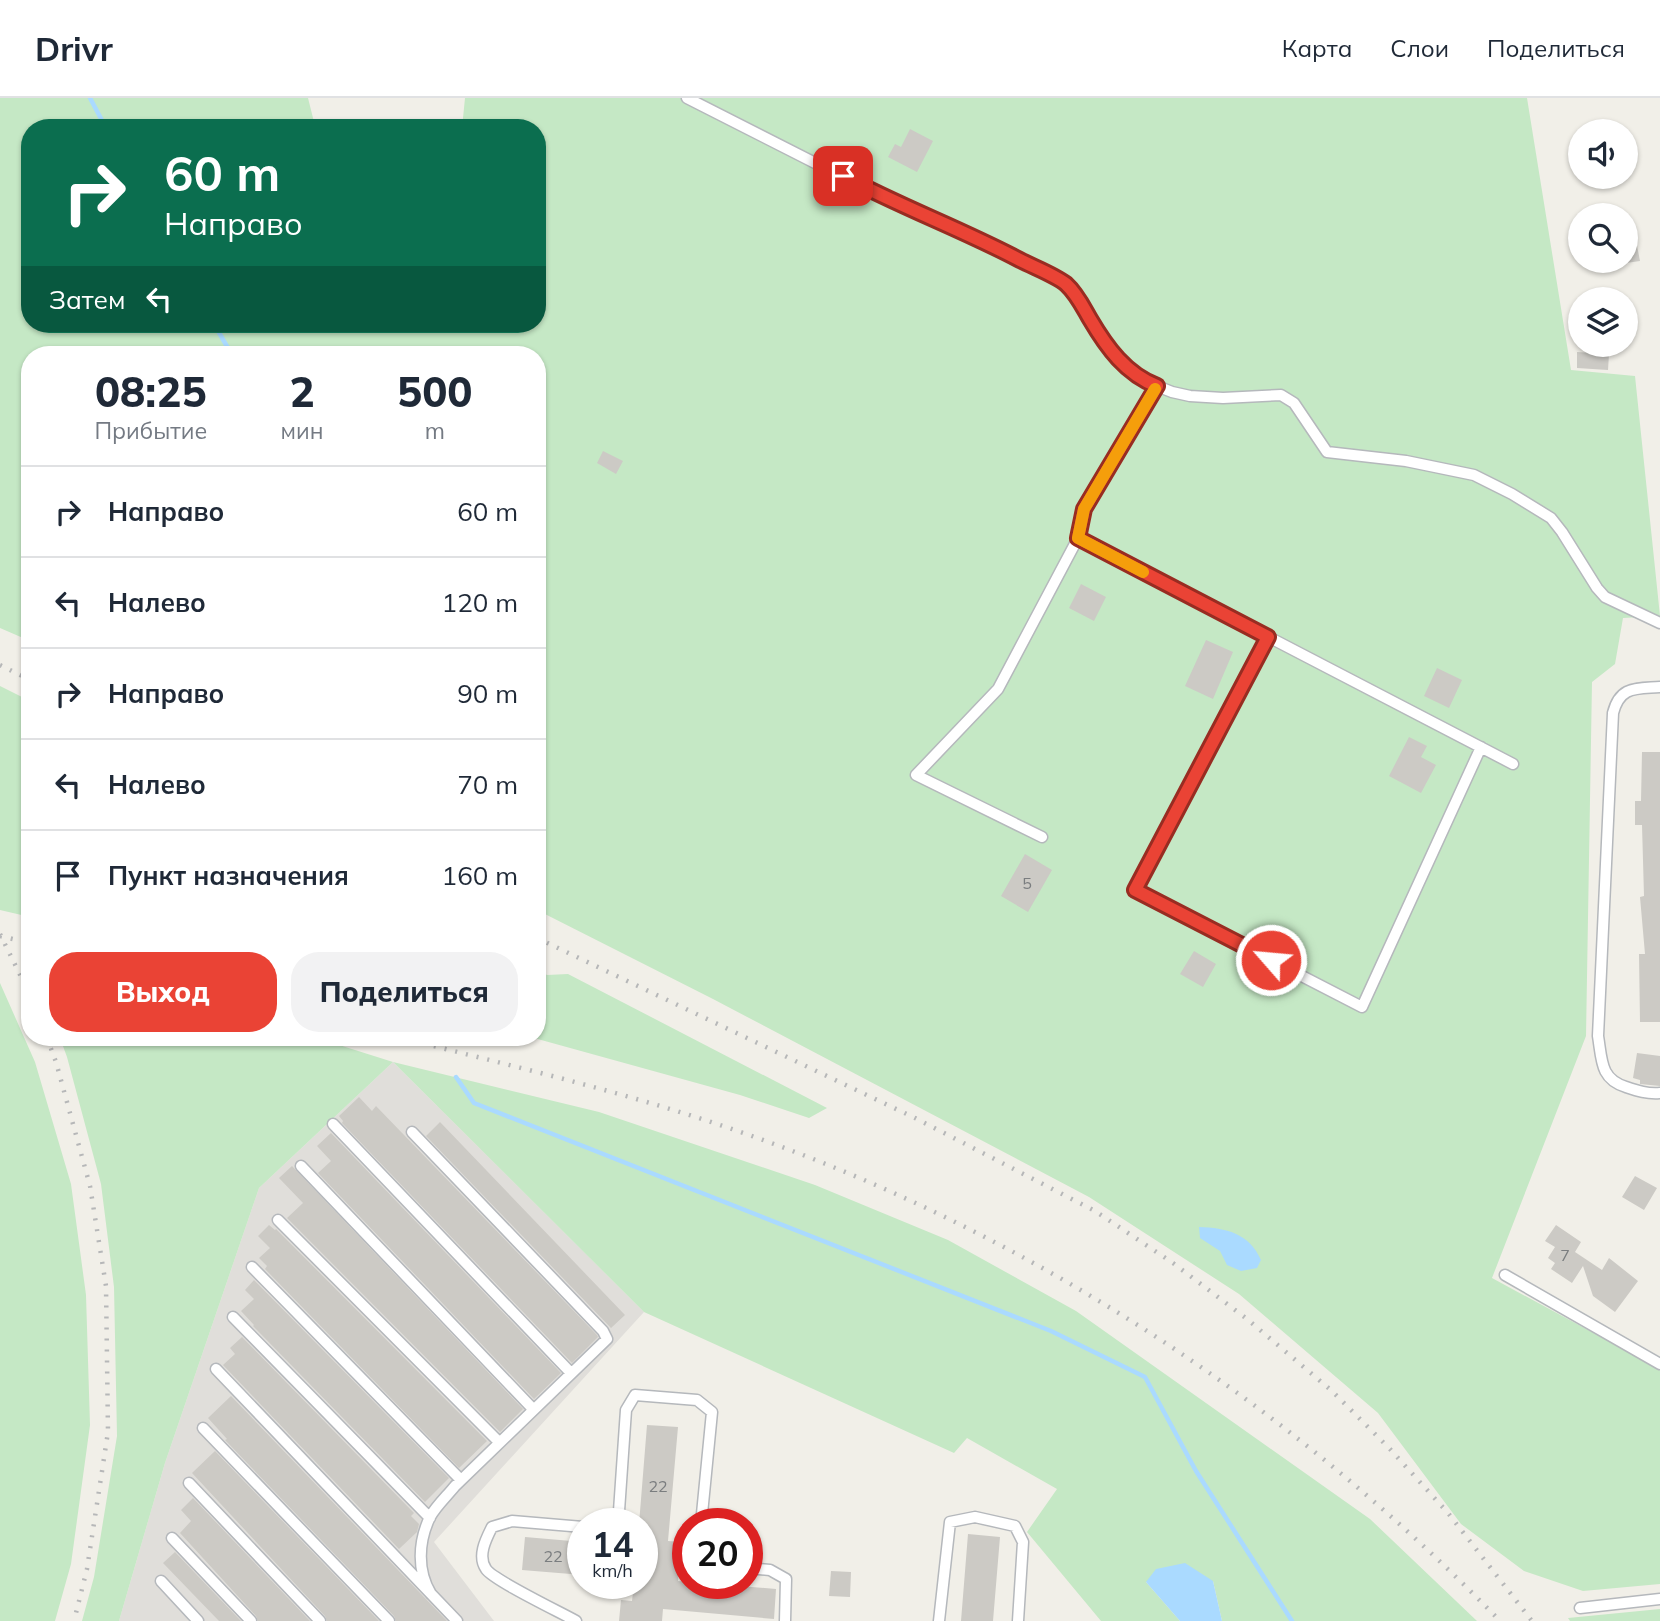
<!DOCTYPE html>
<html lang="ru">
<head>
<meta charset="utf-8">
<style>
  body { margin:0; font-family:Mulish,sans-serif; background:#f2f2f3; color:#1f2937; height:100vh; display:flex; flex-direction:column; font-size:26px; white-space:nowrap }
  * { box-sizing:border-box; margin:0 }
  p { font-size:23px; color:#747a83 }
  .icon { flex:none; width:38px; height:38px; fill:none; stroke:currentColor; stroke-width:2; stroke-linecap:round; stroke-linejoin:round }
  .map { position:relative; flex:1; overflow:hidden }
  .details { position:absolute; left:21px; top:248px; width:525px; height:700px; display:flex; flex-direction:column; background:#fff; border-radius:28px; box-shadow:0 2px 5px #0004 }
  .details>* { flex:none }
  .banner { position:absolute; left:21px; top:21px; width:525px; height:214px; border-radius:28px; box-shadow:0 2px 5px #0004; background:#0b6e4f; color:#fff; overflow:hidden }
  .controls { position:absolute; left:1568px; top:21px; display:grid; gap:14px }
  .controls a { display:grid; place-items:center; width:70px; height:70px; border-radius:50%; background:#fff; box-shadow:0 2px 5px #0004; font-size:35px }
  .speed { position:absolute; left:567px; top:1410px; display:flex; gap:14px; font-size:35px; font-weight:700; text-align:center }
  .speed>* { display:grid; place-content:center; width:91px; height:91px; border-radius:50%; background:#fff; box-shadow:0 2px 5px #0004; line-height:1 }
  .speed small { font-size:18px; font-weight:400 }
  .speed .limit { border:10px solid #d22; background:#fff; color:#111 }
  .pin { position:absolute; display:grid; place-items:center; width:60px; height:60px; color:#fff; margin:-30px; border-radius:14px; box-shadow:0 4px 10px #0006 }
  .me { position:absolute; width:77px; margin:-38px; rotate:297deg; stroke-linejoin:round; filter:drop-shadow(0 0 5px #0008) }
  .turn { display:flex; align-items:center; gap:24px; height:147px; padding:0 28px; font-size:32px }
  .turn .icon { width:91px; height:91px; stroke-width:2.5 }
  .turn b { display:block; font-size:49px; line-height:60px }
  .then { display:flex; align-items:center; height:66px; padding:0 28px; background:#0003; gap:14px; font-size:26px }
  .eta { display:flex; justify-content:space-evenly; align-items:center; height:119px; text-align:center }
  .eta b { font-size:42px; font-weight:800; line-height:49px }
  .cta { display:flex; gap:14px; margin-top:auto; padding:14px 28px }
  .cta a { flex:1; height:80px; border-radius:28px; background:#ea4335; color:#fff; font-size:28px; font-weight:800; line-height:80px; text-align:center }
  .cta a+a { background:#f2f2f3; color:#1f2937 }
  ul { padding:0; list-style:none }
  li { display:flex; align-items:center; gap:21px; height:91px; padding:0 28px; border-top:2px solid #e0e1e3 }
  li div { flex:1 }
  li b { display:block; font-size:26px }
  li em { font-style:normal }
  header { display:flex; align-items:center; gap:42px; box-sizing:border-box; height:98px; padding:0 35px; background:#fff; border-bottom:2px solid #e0e1e3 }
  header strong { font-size:33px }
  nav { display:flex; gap:38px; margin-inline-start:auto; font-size:24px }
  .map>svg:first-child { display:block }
  .industrial { fill:#e0deda }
  .green { fill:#c5e8c5 }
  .water { fill:#aadaff }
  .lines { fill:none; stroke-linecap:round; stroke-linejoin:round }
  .stream { stroke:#aadaff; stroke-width:4.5 }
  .building { fill:#cccac5 }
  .lane-casing { stroke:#b5b8bc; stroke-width:13 }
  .lane { stroke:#fff; stroke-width:10 }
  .rail { stroke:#b6b7b8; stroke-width:4.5; stroke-dasharray:2 9; stroke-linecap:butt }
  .route-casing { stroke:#982c22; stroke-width:18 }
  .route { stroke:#ea4335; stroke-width:12 }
  .slow { stroke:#f59e0b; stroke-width:12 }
  .labels { text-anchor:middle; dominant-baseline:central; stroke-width:6; stroke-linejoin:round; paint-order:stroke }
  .number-label { font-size:16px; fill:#7a7d7f }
</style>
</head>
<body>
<header>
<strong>Drivr</strong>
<nav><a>Карта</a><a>Слои</a><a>Поделиться</a></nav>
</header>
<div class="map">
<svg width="1660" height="1523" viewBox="0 0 1660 1523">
  <rect width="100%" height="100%" fill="#f1efe8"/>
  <path class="industrial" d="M393,964L644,1214L434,1444L494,1523H119L165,1365L259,1090Z"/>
  <path class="green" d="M0,0H308L315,28L317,30H30V226H537V30H462L465,0H1527L1571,272L1635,278L1660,518L1623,520L1615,566L1592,584L1586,938L1492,1180L1660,1271V1486L1583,1493L1524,1473L1461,1426L1378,1315L1239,1196L1089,1099L713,901L537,812V257H30V543L0,530Z
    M0,588L30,603V819L0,812Z
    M537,871L547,877L568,876L827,1010L809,1020L740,997L534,940H537Z
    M0,885L35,964L71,1086L86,1197L90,1327L71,1466L55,1523H0Z
    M60,940H317L393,964L599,1014L815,1087L948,1142L1076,1213L1370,1421L1477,1523H1222L1213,1483L1146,1484L1180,1523H1101L1027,1434L1057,1391L967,1340L954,1355L644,1214L393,964L259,1090L165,1365L119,1523H82L94,1479L117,1338L114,1189L101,1086L67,959Z
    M1660,1511V1523H1570L1568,1520Z"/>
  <path class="water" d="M1199,1129C1226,1130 1249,1135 1261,1162L1257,1170L1241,1173L1227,1167L1220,1153L1200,1140Z
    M1185,1465L1213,1483L1222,1523H1180L1146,1484L1156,1471Z"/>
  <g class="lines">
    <path class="stream" d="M90,0L106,30
      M214,226L232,257
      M537,811L538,812
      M456,979L474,1005L1051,1233L1145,1279L1196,1373L1292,1523"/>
  </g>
  <path class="building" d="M910,31L933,43L917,74L888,59L895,46L901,49Z
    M1626,122H1632L1640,163L1626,165Z
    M1577,254L1609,256L1608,272L1577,270Z
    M603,353L623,363L616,376L597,365Z
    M1081,486L1106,499L1094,523L1069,510Z
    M1206,542L1233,554L1213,601L1185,588Z
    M1437,570L1462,582L1449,610L1424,598Z
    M1409,639L1427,648L1421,659L1436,667L1421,695L1389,678Z
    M1642,654H1660V924H1640L1639,856H1645L1640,799L1644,798L1642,727H1635V703H1641Z
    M1025,756L1052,772L1028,814L1001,798Z
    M1194,853L1216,866L1203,889L1180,876Z
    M1637,955L1660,958V988L1640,986V982L1633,980Z
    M359,999L372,1013L376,1008L597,1237L598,1239L572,1265L342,1025L343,1023L339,1018Z
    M440,1024L625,1217L611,1230L426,1038Z
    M331,1035L561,1275L534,1301L318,1075L331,1063L317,1048Z
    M292,1068L523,1311L500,1334L287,1120L303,1105L279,1080Z
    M1635,1078L1657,1090L1644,1112L1622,1099Z
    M269,1127L275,1132L276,1131L487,1343L459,1370L265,1171L267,1168L259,1160L270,1150L258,1138Z
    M1556,1127L1581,1144L1575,1154L1602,1172L1609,1160L1638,1183L1615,1214L1593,1198L1583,1168L1572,1185L1551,1171L1555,1165L1548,1160L1555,1149L1545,1143Z
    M254,1182L449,1380L425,1404L253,1228L254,1227L241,1213L254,1201L245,1192Z
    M242,1239L414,1415L411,1418L419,1426L417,1434L399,1451L223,1267L235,1256L230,1250Z
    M231,1298L447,1523H396L394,1518L225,1342L227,1341L208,1320Z
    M647,1327L678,1329L668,1443L681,1444L678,1483L776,1491L774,1521L663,1511L662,1523H619L621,1502L632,1503L634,1486H642V1426H639Z
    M215,1353L379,1523H327L325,1518L192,1375Z
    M193,1400L310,1523H258L256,1518L180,1435L191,1423L181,1412Z
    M968,1436L1000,1439L993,1523H961Z
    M525,1439L583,1444V1477L522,1472Z
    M175,1454L241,1523H219L163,1465Z
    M831,1473L851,1474L850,1499L829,1498Z"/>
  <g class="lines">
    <g class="lane-casing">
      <path id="lane" d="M687,0L890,103L982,142L1064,185L1076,198L1116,259L1139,281L1172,294L1190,298L1223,300L1281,297L1294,305L1327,354L1406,363L1474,377L1512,396L1551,420L1562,434L1597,490L1605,499L1660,525
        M1078,440L1084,411L1157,288
        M1268,539L1135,792L1362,909L1481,649
        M1660,589C1635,591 1620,588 1613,615L1598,938C1602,962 1600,981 1626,989C1638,993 1647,996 1660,995
        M1042,739L916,677L998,591L1078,440L1513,666
        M333,1026L571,1275
        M412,1034L603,1233L607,1241L455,1388C447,1398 436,1408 430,1419C418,1444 417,1473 431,1496
        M301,1068L533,1311
        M278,1122L499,1344
        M252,1169L461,1382
        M1505,1177L1660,1266
        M233,1219L430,1420
        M216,1271L457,1523
        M203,1330L389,1523
        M189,1385L320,1523
        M614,1426L619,1413L626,1312L635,1297L697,1302L712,1314L701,1426
        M172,1440L251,1523
        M747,1470L770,1472L786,1481L785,1523
        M161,1483L198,1523
        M1580,1510L1660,1501
        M576,1523C560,1514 493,1482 486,1471C477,1458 486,1441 492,1429L512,1423L583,1429
        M939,1523L950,1424L975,1419L1015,1428L1023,1444L1018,1523"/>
    </g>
    <use href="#lane" class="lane"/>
    <path class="rail" d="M0,567L30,582
      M0,836L30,897
      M0,838L30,845
      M537,840L915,1020L1095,1113L1173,1165L1247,1221L1332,1293L1389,1350L1448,1415L1532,1523
      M47,940L56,964L90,1088L106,1188L108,1334L87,1471L74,1523
      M402,940C508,967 616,992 720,1027C1016,1126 1284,1300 1500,1523"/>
  </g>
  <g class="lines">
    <g class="route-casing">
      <path id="route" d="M843,78C901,109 961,131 1018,161C1033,169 1053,176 1066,186C1077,196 1083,209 1090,221C1107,250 1126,276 1157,288L1084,411L1078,440L1268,539L1135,792L1271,862"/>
    </g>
    <use href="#route" class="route"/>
    <path class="slow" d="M1143,474L1078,440L1084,411L1155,291"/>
  </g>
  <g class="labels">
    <g class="number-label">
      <text x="1027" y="785">5</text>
      <text x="1565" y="1157">7</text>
      <text x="658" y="1388">22</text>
      <text x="553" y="1458">22</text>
    </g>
  </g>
</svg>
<div class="controls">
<a><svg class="icon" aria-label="sound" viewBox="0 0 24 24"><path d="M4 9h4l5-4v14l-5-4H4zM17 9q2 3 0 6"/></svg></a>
<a><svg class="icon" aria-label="search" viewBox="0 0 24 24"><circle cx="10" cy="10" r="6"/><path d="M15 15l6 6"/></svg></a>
<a><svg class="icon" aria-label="layers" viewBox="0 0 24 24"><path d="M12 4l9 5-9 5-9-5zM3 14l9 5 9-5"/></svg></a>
</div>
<div class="speed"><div>14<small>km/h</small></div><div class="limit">20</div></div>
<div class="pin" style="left:843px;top:78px;background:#d93025"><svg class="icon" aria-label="arrive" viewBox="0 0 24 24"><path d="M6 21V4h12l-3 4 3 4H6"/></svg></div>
<svg class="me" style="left:1271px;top:862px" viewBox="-20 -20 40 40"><circle r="17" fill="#ea4335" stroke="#fff" stroke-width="3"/><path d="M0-11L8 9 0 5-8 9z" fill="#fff"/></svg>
<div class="banner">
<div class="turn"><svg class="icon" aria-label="right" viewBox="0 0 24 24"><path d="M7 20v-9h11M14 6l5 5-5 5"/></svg><div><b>60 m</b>Направо</div></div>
<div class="then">Затем<svg class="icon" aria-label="left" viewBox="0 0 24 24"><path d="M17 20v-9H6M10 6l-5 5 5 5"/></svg></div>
</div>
<section class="details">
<div class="eta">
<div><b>08:25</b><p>Прибытие</p></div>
<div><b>2</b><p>мин</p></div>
<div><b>500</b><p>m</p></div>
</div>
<ul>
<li><svg class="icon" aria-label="right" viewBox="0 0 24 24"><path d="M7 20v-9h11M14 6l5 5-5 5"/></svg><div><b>Направо</b></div><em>60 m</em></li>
<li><svg class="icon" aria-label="left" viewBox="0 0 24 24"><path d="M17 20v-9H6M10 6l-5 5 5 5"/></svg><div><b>Налево</b></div><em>120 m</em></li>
<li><svg class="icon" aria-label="right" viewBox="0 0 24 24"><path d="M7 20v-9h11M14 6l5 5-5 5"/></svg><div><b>Направо</b></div><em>90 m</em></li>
<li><svg class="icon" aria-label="left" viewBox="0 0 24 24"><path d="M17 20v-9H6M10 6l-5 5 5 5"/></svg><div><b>Налево</b></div><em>70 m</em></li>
<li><svg class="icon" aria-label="arrive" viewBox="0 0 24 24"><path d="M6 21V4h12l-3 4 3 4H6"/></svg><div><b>Пункт назначения</b></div><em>160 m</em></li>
</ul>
<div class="cta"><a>Выход</a><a>Поделиться</a></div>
</section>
</div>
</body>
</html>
